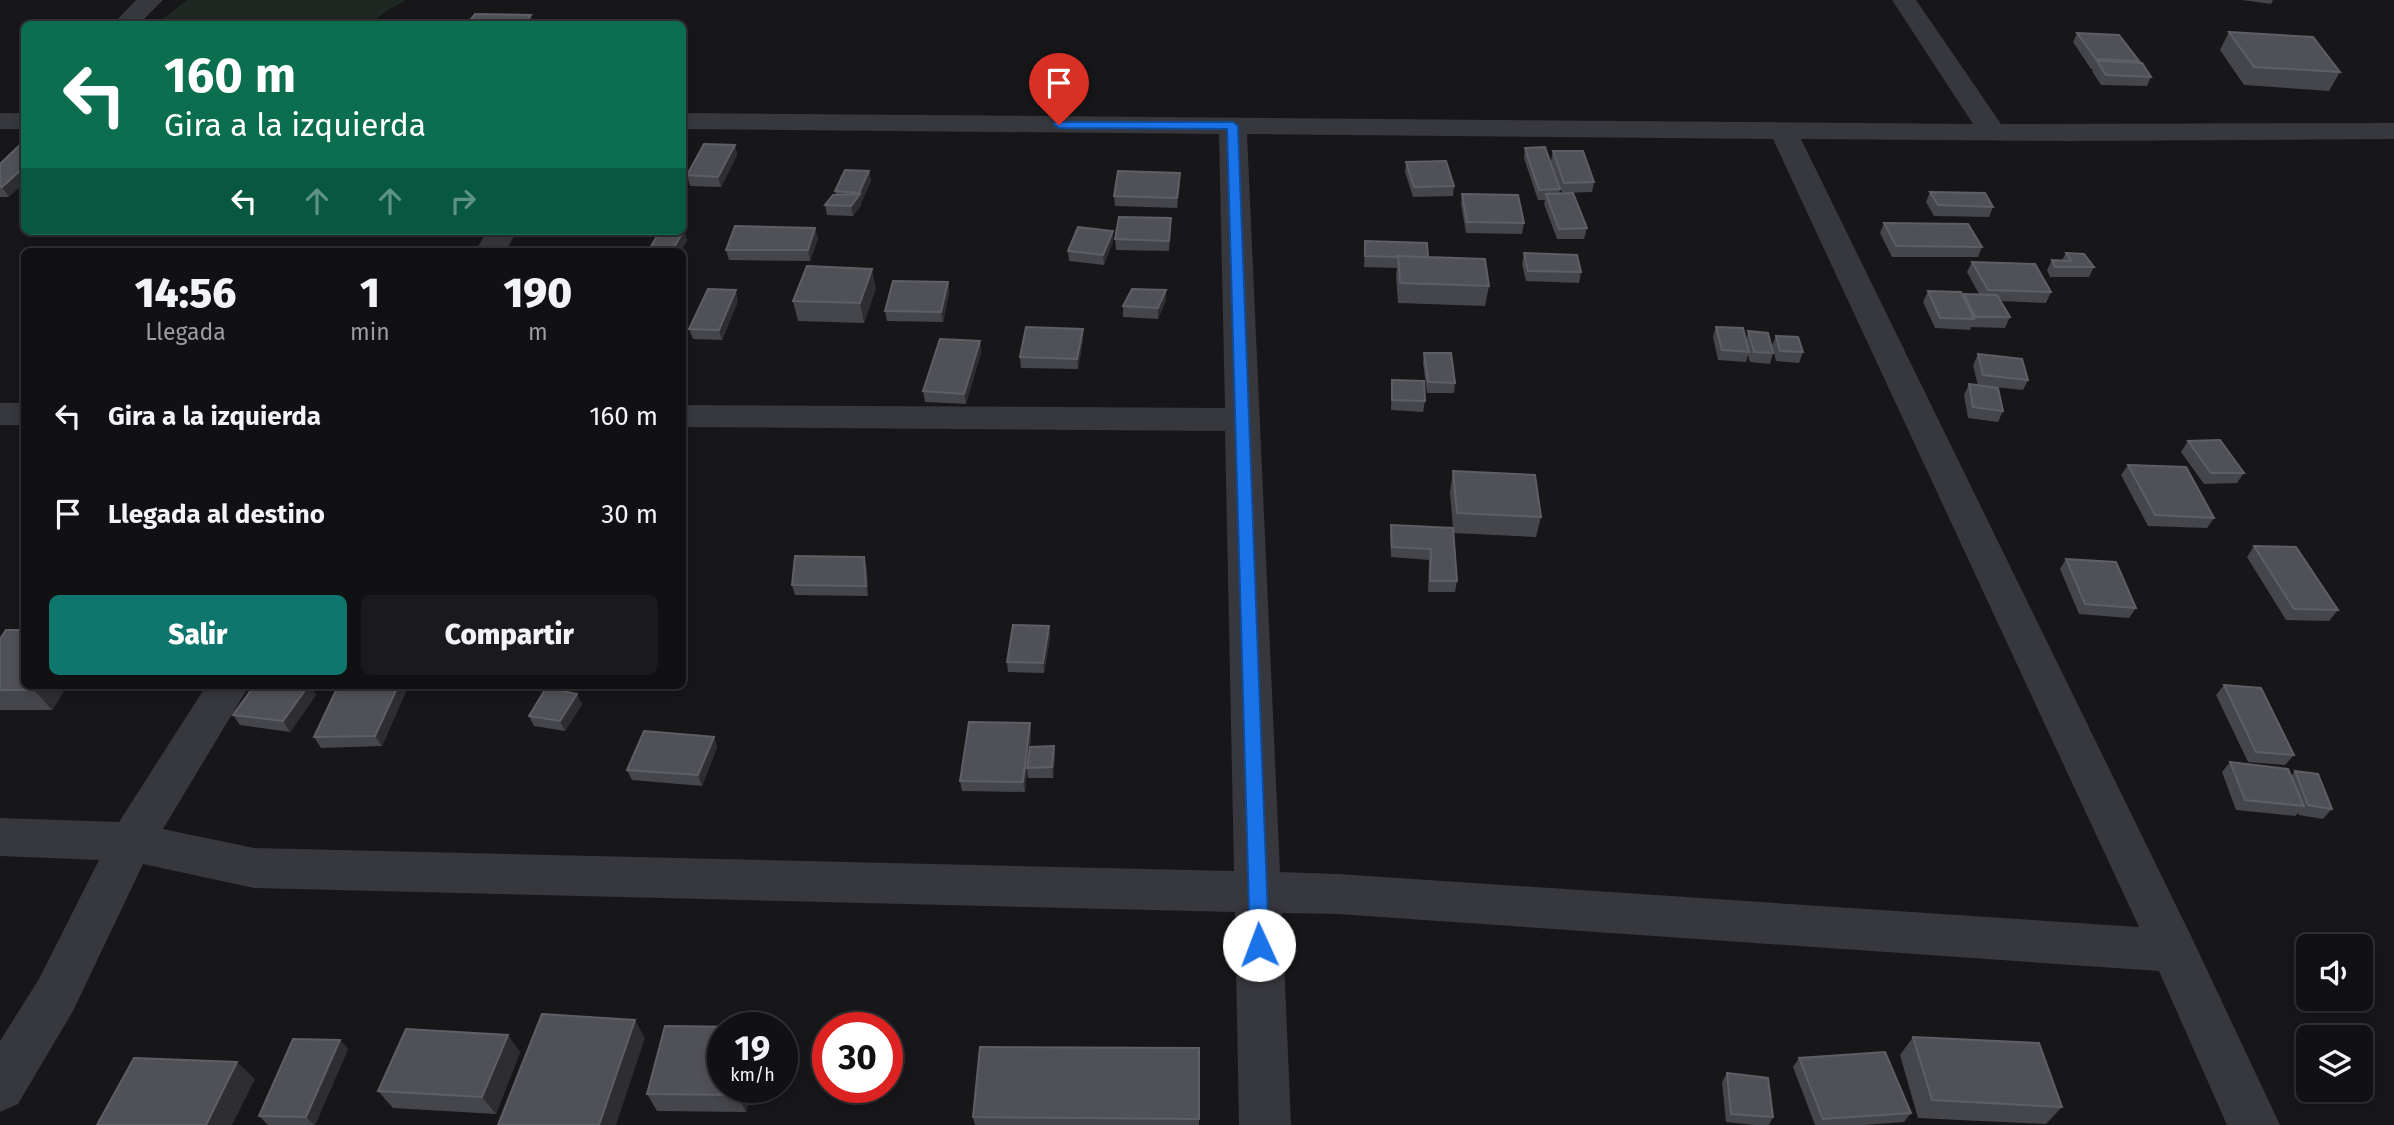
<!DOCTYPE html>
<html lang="es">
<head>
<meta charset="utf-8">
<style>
  body { margin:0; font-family:"Fira Sans",sans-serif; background:#1a191c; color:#f1f3f6; height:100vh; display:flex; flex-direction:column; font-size:26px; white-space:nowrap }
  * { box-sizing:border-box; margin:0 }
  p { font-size:23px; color:#9c9da0 }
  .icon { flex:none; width:38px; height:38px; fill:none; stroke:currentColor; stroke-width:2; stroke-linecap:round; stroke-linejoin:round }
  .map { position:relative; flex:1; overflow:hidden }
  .panel { position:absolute; left:21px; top:248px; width:665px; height:441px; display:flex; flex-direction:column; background:#111013; border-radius:10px; box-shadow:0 4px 10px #0003,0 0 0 2px #303033 }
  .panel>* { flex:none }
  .hud { position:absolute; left:21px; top:21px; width:665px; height:214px; border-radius:10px; box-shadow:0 4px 10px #0003,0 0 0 2px #303033; background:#0b6e4f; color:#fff; overflow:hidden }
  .controls { position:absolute; left:2296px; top:934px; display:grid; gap:14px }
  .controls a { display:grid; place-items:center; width:77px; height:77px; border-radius:10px; background:#111013; box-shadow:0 4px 10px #0003,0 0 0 2px #303033; font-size:35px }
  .speed { position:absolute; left:707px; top:1012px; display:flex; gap:14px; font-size:35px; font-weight:700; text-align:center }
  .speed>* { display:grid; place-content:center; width:91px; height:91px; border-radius:50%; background:#111013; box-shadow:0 4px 10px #0003,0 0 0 2px #303033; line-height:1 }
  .speed small { font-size:18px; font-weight:400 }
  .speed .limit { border:10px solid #d22; background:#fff; color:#111 }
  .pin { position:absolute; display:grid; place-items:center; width:60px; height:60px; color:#fff; margin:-72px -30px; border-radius:50% 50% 50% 0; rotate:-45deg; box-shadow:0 0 7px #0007 }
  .pin .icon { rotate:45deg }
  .me { position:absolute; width:77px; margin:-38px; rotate:358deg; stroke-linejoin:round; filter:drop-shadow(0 0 5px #0008) }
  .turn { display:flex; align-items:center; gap:24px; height:147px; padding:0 28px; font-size:32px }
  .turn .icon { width:91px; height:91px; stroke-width:2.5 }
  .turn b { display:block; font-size:49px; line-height:60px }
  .lanes { display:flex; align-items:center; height:66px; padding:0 28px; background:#0003; justify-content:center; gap:35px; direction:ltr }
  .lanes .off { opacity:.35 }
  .eta { display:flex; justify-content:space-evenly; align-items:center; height:119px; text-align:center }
  .eta b { font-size:42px; font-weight:800; line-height:49px }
  .action { display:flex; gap:14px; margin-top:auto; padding:14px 28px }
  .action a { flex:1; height:80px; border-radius:10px; background:#0f766e; color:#fff; font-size:28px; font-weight:800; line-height:80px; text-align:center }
  .action a+a { background:#1a191c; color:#f1f3f6 }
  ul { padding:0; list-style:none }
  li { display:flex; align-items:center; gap:21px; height:98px; padding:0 28px }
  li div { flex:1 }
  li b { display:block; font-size:26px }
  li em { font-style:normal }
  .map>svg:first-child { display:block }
  .green { fill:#1e2721 }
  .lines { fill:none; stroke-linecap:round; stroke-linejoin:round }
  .street { fill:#37373e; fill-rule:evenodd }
  .wall { fill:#45464b }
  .shaded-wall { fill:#2e2e32 }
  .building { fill:#505057; stroke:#5e5e66; stroke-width:2 }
  .route { fill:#1a73e8; stroke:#114b97; stroke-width:2 }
</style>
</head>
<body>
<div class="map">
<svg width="2394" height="1125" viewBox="0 0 2394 1125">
  <rect width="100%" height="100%" fill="#171619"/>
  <path class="green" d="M187,0H407L386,11L371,24H156Z"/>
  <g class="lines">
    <path class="street" d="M136,0H163L139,24H113Z
      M1892,0H1916L2001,124L2394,123V139L2068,141L1801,139L2191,936L2280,1125H2227L2159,971L1337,914L1282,913L1291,1125H1239L1235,912L254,888L143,864L73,1011L18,1104L0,1112V1041L39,979L99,860L0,856V818L119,822L206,686H249L163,829L254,848L1234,871L1225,431L682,427V405L1225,408L1219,134L682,129V113L1973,124ZM1247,134L1773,139L2139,927L1337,874L1280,872Z
      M0,113H24V129H0Z
      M487,231H517L505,252H475Z
      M0,403H24V425H0Z"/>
  </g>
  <path class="wall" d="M2242,0H2273L2271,4Z
    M2229,32L2340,72L2329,91L2244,85L2220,50Z
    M2077,33L2139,61L2138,63L2151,77L2147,86L2101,85L2092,71L2093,69H2091L2073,42Z
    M735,145L737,155L721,187L690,186L687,175Z
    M1525,148L1560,189L1559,194L1587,228L1584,239H1557L1544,204L1545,200H1538L1524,158Z
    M1553,151L1594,182L1592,192L1562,193L1551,161Z
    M1406,162L1454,186L1453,196L1413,197L1405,172Z
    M0,164L9,197H0Z
    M869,171L871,181L861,203V205L853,216L827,215L825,205L836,195L835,191Z
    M1180,183L1177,208L1115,206L1114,196Z
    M1930,192L1993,207L1989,217L1934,216L1926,202Z
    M1462,194L1524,223L1522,234L1466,233L1461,204Z
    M1171,218L1169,251L1116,250L1115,239Z
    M1884,223L1982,247L1978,257H1892L1880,233Z
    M684,230L687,241L680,252H652L650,248Z
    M1113,231V241L1104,265L1069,261L1068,251Z
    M818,238L810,261L729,260L726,250Z
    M1365,241L1428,257L1489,286L1485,306L1398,303L1396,276L1397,268L1364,267Z
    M1524,253L1581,272L1579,283L1526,281L1522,264Z
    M2066,253L2094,267L2089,277H2050L2047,270L2052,260H2062Z
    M1972,262L2051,292L2046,303L2001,301L2010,317L2005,328L1971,327L1970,330L1935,328L1923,302L1928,291L1963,296L1964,294H1979L1967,272Z
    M948,282L949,293L943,322L887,321L885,311Z
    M876,288L864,323L798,321L793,301Z
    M1166,300L1158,319L1123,317V306Z
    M738,301L722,340L693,339L689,329Z
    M1716,327L1746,340L1748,331L1773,353L1770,364L1750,362L1748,355L1746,362L1718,360L1713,337Z
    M1083,329V340L1078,369L1021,368L1020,357Z
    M1776,336L1803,352L1799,363L1776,361L1772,346Z
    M980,341L981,352L966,404L925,402L923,391Z
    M1424,353L1455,383L1454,393H1427L1423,363Z
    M1978,354L2028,380L2023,390L1984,386L2003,411L1998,422L1968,418L1964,395L1969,384L1978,386L1973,365Z
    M1392,380L1425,401L1423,412L1391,410Z
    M2188,441L2244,473L2237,483L2204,484L2181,452Z
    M2128,465L2214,518L2207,528L2148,526L2121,475Z
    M1453,471L1541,517L1536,537L1454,533L1457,581L1455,592H1428L1429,560L1391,557L1390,536L1391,525L1453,528L1450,492Z
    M2254,546L2338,610L2329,621L2286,620L2247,557Z
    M2066,559L2136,608L2129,618L2079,614L2060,569Z
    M867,568L868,596L795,595L792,585Z
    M1049,626L1050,637L1044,673L1008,672L1007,662Z
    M0,639L67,686L52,710H0Z
    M2224,685L2294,755L2285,765L2248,762L2216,695Z
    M254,686H310L316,695L290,732L240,725L233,715Z
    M548,686H588L587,691L557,690L582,704L565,731L534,726L529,716L549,689Z
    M608,686H640V687L609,689Z
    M407,689L382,746L321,748L314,737Z
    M1030,723L1031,734L1030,747L1054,746L1055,757L1053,778H1028L1027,769L1025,792L962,791L960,781Z
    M714,737L717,747L702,786L632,780L627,770Z
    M2230,762L2291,776L2295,771L2332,809L2323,819L2299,815L2298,813L2295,816L2236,810L2222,772Z
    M1913,1037L2062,1107L2046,1124L1918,1118L1900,1055Z
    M340,1040L348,1049L315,1125H268L259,1116Z
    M1199,1048V1125H975L973,1117Z
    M520,1052L496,1114L393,1108L378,1091Z
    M1799,1058L1911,1113L1904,1122L1864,1125H1815L1793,1067Z
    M1727,1073L1773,1117L1769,1125H1754L1726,1122L1722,1082Z
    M752,1087L746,1112L657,1111L647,1094Z"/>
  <path class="shaded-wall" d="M531,15L534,24H524Z
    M735,145L737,155L721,187L718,177Z
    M24,167V183L9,197L2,187Z
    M869,171L871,181L861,203L859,193Z
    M1180,173V183L1177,208V198Z
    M860,194L861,205L853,216L851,206Z
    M815,228L818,238L810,261L808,250Z
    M684,230L687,241L680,252H674L673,249Z
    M1113,231V241L1104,265L1103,255Z
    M872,269L876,288L864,323L860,303Z
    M948,282L949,293L943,322L941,312Z
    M736,290L738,301L722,340L719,330Z
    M1166,290V300L1158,319V308Z
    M1083,329V340L1078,369L1077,359Z
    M980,341L981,352L966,404L964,394Z
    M864,557L867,568L868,596L866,586Z
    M1049,626L1050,637L1044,673L1043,663Z
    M37,686H67L52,710L34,690Z
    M308,686H310L316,695L290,732L283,721Z
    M398,686H405L407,689L382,746L375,736Z
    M577,694L582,704L565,731L560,721Z
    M1030,723L1031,734L1025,792L1023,782Z
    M714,737L717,747L702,786L698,775Z
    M1054,746L1055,757L1053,778L1052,767Z
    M635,1020L645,1038L616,1125H599Z
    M508,1035L520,1052L496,1114L482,1097Z
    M340,1040L348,1049L315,1125H314L306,1117Z
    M237,1062L255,1079L232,1125H206Z
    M739,1087H752L746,1112L737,1095Z"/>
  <path class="building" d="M475,14L531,15L524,24H467Z
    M2229,32L2313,37L2340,72L2254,67Z
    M2077,33L2119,35L2139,61L2096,59Z
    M2097,61L2142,63L2151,77L2106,75Z
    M23,142H24V167L2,187H0V164Z
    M704,144L735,145L718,177L687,175Z
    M1545,147L1560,189L1539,190L1525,148Z
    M1553,151H1583L1594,182L1564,183Z
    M1446,161L1454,186L1414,187L1406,162Z
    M845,170L869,171L859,193L835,191Z
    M1118,171L1180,173L1177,198L1114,196Z
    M1930,192L1985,193L1993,207L1938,205Z
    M1573,193L1587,228L1559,229L1546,194Z
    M860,194L851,206L825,205L833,195Z
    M1462,194L1518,195L1524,223L1467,222Z
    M1119,217L1171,218L1169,241L1115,239Z
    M1884,223L1968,224L1982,247L1896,246Z
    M735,226L815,228L808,250H726Z
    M1078,227L1113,231L1103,255L1068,251Z
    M682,230H684L673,249L650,248L660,231Z
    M1365,241L1427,243L1428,257L1398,256L1399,257L1365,256Z
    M1524,253L1577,255L1581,272L1528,271Z
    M2066,253L2084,254L2094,267H2055L2052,260L2071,261Z
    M1398,256L1485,259L1489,286L1400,283Z
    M1972,262L2035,264L2051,292L1988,290Z
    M807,266L872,269L860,303L793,301Z
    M893,281L948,282L941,312L885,311Z
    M708,289L736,290L719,330L689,329Z
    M1132,289L1166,290L1158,308L1123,306Z
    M1928,291L1961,292L1974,319L1940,318Z
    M1964,294L1997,295L2010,317H1975Z
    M1026,327L1083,329L1077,359L1020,357Z
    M1716,327L1743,328L1749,352L1722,350Z
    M1748,331L1768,333L1773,353L1754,352Z
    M1776,336L1798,337L1803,352L1780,351Z
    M940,339L980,341L964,394L923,391Z
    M1424,353H1451L1455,383L1428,382Z
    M1978,354L2022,359L2028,380L1983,375Z
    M1392,380L1424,381L1425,401L1392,400Z
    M1969,384L1998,388L2003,411L1973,407Z
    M2220,440L2244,473H2211L2188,441Z
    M2128,465L2186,467L2214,518L2155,515Z
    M1453,471L1535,475L1541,517L1457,513Z
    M1391,525L1453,528L1457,581H1430L1431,549L1392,547Z
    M2254,546L2296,547L2338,610L2294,609Z
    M795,556L864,557L866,586L792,585Z
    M2066,559L2116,562L2136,608L2085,604Z
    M1013,625L1049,626L1043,663L1007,662Z
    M6,630H24V686H37L34,690H0V639Z
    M2224,685L2261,688L2294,755L2256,752Z
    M254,686H308L283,721L233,715Z
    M338,686H398L375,736L314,737Z
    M546,688L577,694L560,721L529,716Z
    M969,722L1030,723L1023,782L960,781Z
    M644,731L714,737L698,775L627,770Z
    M1054,746L1052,767L1027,768L1030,747Z
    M2230,762L2288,769L2304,806L2245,800Z
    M2295,771L2318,774L2332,809L2308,805Z
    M542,1014L635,1020L599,1125H498Z
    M665,1026L744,1027H723V1087H739L737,1095L647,1094Z
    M406,1029L508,1035L482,1097L378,1091Z
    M1913,1037L2039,1043L2062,1107L1932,1100Z
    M293,1039L340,1040L306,1117L259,1116Z
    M980,1047L1199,1048V1119L973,1117Z
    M1885,1052L1911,1113L1823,1119L1799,1058Z
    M134,1058L237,1062L206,1125H97Z
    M1727,1073L1768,1078L1773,1117L1731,1114Z"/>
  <path class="route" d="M1055,122H1233L1238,126L1269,945L1266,951L1259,954L1252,951L1250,945L1227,129L1059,128L1054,125Z"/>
</svg>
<div class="controls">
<a><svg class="icon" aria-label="sound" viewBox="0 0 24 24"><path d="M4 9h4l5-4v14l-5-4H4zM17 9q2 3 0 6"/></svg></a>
<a><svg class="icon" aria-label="layers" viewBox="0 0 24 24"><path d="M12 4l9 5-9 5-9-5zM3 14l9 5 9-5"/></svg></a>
</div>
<div class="speed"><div>19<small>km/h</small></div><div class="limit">30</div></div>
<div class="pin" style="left:1059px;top:125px;background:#d93025"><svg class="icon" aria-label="arrive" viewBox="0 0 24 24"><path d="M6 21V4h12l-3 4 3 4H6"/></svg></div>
<svg class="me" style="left:1259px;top:945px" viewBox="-20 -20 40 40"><circle r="19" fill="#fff"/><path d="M0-13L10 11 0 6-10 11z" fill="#1a73e8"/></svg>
<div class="hud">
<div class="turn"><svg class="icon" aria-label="left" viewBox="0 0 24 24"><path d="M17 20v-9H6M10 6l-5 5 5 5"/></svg><div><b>160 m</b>Gira a la izquierda</div></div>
<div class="lanes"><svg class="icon" aria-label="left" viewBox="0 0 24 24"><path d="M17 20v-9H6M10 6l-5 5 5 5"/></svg><svg class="icon off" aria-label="ahead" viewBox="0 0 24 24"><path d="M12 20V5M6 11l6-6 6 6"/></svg><svg class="icon off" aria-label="ahead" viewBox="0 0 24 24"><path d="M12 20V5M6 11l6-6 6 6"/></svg><svg class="icon off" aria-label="right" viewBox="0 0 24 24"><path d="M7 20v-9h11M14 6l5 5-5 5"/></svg></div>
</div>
<section class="panel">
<div class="eta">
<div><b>14:56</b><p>Llegada</p></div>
<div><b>1</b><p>min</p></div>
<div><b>190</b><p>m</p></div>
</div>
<ul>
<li><svg class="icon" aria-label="left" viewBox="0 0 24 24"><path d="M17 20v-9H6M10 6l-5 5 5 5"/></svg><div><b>Gira a la izquierda</b></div><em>160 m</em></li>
<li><svg class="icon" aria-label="arrive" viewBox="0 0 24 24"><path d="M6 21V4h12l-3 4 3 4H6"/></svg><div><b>Llegada al destino</b></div><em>30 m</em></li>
</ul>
<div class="action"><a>Salir</a><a>Compartir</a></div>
</section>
</div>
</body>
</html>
